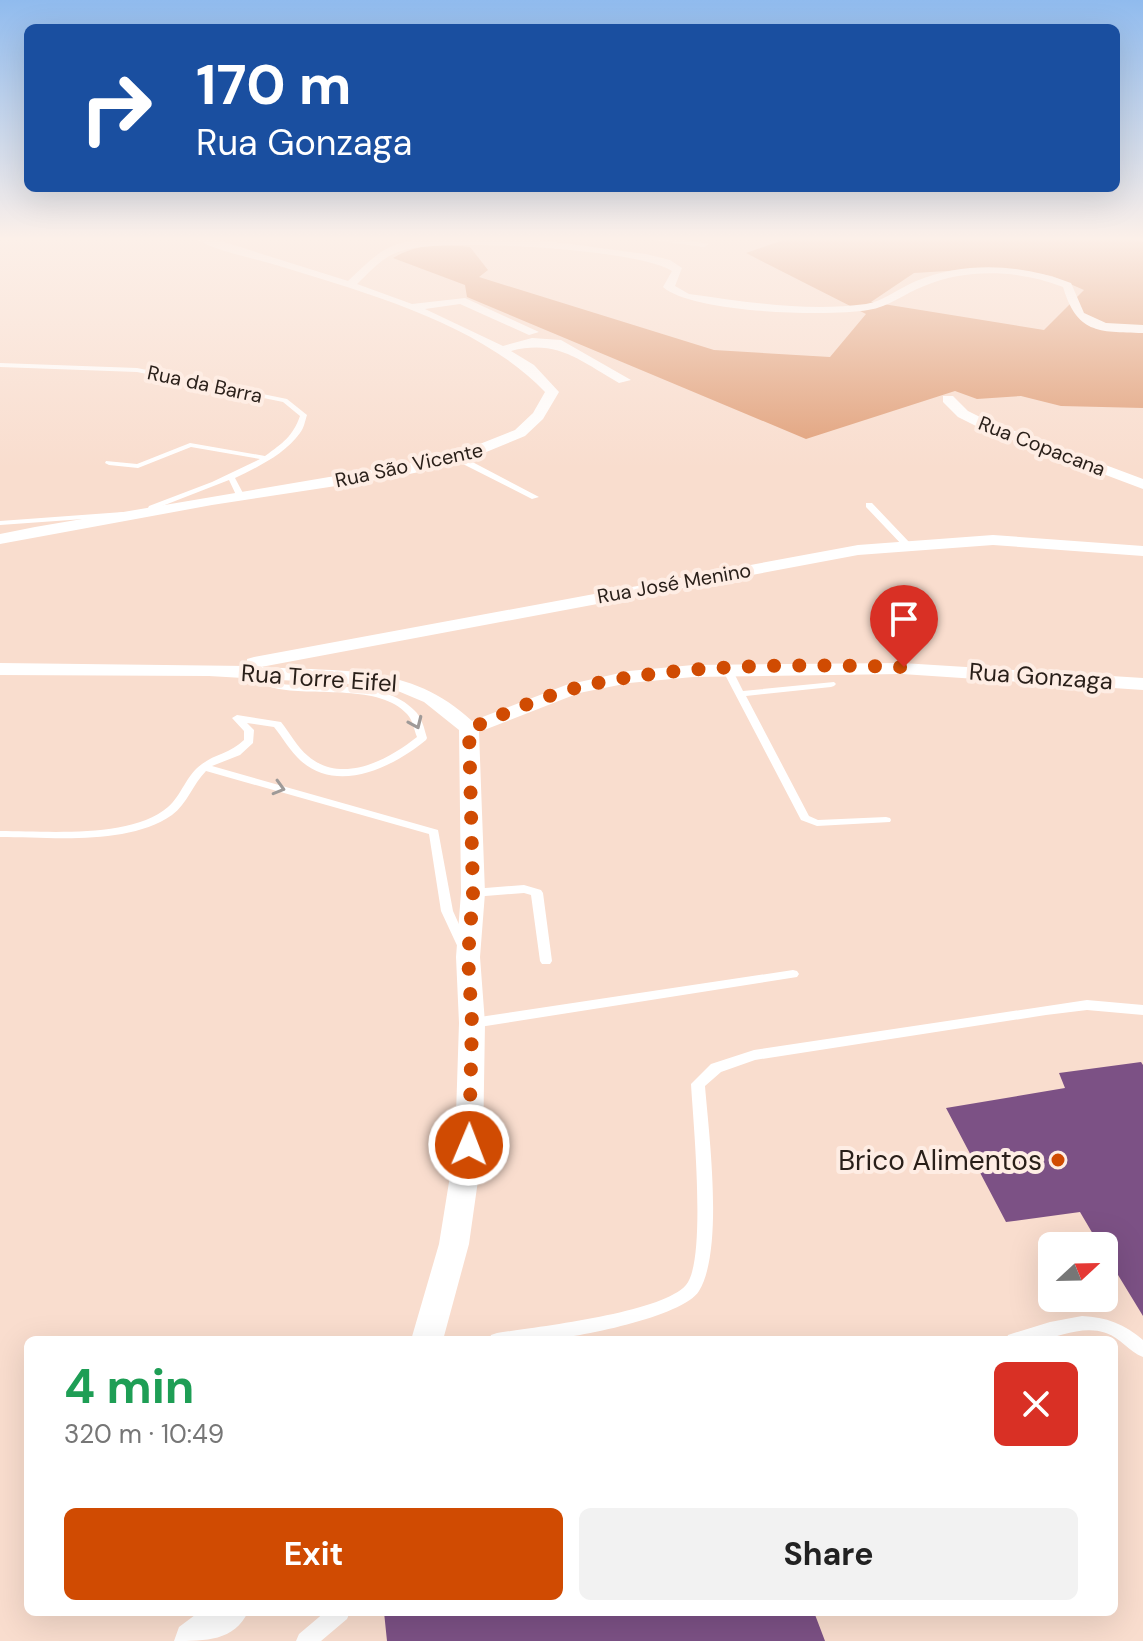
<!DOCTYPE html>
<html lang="en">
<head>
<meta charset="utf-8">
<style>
  body { margin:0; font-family:"DM Sans",sans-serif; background:#f2f2f2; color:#222; height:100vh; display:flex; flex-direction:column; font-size:30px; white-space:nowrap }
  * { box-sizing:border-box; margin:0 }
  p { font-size:26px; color:#767676 }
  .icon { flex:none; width:44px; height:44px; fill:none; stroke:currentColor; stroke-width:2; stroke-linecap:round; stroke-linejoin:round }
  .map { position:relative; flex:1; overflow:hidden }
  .drawer { position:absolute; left:24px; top:1336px; width:1094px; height:280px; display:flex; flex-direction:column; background:#fff; border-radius:12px; box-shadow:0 8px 32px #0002 }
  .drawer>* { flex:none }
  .hud { position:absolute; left:24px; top:24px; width:1096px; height:168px; border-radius:12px; box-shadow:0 8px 32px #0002; background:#1a4fa0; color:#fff; overflow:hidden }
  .needle { width:52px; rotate:68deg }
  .tools { position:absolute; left:1038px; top:1232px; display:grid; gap:16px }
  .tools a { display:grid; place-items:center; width:80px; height:80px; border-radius:12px; background:#fff; box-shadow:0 8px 32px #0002; font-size:40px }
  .pin { position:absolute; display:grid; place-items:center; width:68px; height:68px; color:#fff; margin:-82px -34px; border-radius:50% 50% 50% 0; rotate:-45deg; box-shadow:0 0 8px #0007 }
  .pin .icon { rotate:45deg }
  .me { position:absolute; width:88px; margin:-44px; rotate:1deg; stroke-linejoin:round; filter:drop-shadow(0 0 6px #0008) }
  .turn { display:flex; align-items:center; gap:28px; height:168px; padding:0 40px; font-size:36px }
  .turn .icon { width:104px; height:104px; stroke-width:2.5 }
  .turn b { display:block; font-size:56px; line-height:68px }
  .round { display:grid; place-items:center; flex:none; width:84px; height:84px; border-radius:12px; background:#f2f2f2 }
  .overview { display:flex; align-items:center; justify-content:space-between; height:136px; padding:0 40px }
  h1 { font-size:48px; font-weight:700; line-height:60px; color:#1e9e55 }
  .action { display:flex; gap:16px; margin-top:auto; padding:16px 40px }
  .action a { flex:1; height:92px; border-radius:12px; background:#d04b02; color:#fff; font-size:32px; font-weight:700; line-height:92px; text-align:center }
  .action a+a { background:#f2f2f2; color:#222 }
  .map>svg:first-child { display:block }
  .forest { fill:#e09e77; fill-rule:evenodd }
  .building { fill:#7c5185 }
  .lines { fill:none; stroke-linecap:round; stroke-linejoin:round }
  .service { fill:#fff; fill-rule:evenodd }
  .minor { fill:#fff; fill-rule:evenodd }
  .oneway { stroke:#9f9a98 }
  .route { stroke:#d04b02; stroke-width:14; stroke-dasharray:0 25.2 }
  .poi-dot { fill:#d04b02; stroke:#feede4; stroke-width:3 }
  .labels { text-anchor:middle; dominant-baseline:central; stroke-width:8; stroke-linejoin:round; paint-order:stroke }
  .far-street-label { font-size:20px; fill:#291f19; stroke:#feede4 }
  .street-label { font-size:24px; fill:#291f19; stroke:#feede4 }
  .near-poi-label { font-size:28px; fill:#291f19; stroke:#feede4; text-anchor:end }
</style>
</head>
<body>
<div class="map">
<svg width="1143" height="1641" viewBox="0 0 1143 1641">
  <rect width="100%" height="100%" fill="#f9ddce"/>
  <path class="forest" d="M789,238H1127L1143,242V408L1061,406L1021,396L977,399L955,391L806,439L467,297L465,285L393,258C417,243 443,244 470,247L488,270L479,277L714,350L830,357L866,314L746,253ZM996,268L1052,276L1084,290L1044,330L871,302L914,273Z"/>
  <path class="building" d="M1141,1062L1143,1065V1316L1104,1252V1246H1100L1080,1212L1006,1222L946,1108L1065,1088L1059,1073Z
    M384,1612H814L825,1641H387Z"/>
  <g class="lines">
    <path class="service" d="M0,363L137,368L287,399L307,415C305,421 304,428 300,433C285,454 258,467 235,478L244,495L243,497H237L229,480L152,510L148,508L149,506L212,482L260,459L191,447L138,468L109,465L105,463L106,461L137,464L190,443L265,456C283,443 293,436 300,416L283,402L137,372L0,367Z
      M455,456H461L539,497L532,499L455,460Z
      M866,503H872L910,543V547H904L866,507Z
      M123,512H126V516L0,525V521Z
      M727,666L732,669L743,691L834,682L836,684L834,686L831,687L746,696L809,816L818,820L886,817L890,818L891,820L890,822L817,826L801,820L722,669Z
      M241,669C255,674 267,681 282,684C321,689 384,679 414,710C422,717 424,728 427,738L426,740C393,767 339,794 301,761C290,751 283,738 274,727L247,723L254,730L253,743L240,755L212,766L438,830L453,911L471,951L469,954H461L441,911L429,834L206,771C193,784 187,804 172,815C127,846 52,837 0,837V831C46,831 131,839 168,807C182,795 186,775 202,764C215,754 231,753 244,740V731L232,718L237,715L281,722C290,733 297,747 308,756C342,785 388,760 417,737C414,730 413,720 407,714C380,684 316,696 279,689C264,686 251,681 238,674L236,672L238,670Z
      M524,885L541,890L543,893L552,961L550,964H542L540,961L531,895L524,893L473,897L467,893L473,889Z
      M793,970L797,971L799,974L797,977L473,1028L468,1026L466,1023L468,1020L473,1018Z
      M1087,1000L1143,1005V1015L1087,1010L1046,1015L755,1060L721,1072L705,1086C709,1135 724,1250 699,1291C683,1317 575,1338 544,1340C526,1341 507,1340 489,1340L491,1335L497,1333C536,1327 662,1313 686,1285C707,1261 693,1120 691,1084L711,1064L754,1050Z
      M1082,1316C1106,1317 1125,1324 1143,1340V1357C1129,1352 1121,1338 1106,1333C1082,1325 1061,1337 1038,1340C1028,1341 1016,1340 1006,1340L1008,1335L1014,1333L1050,1322Z
      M325,1612H350L347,1619L321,1641H296L299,1634Z"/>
    <path class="minor" d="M195,238H211L348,281C360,270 372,257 386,249C444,220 581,247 646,254L670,260L682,268L675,286L689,294C746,302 808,312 866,304C884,301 899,288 916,281C966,261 1021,264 1071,283L1084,313L1106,323L1143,325V333C1097,332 1077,333 1063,287C1019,270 968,268 924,286C905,293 889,307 868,310C828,317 692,313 663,287L672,271C639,249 441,237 401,251C383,256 370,272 357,284L412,304L465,298L539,332L529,335L460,304L425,309L503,346L532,338L561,340L631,380L619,383C580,361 558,339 511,351L534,365L559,392L543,419L525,436L457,464L395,477L212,505L0,544V534L35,527L447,457L515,430L533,413L545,392C481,324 364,292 276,265C251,257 216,252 195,238Z
      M636,238H673L709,244L704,247Z
      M943,396H953L968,411L988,421L1143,479V489L978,427L958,417L943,402Z
      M993,535L1143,546V556L993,545L858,555L261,667C339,672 411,663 472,721L566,685L629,671L693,665L902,663L1143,678V690L902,674L693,677L629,683L579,693L479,732L485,893L480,957L485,1023L483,1145L469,1244L443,1340H411L439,1244L455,1145L459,1023L456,957L461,893L459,730L424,702L386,686L209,676L0,675V663L247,666V659L254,657L858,545Z
      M199,1612H248C234,1641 206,1641 174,1641L179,1627Z"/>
  </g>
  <defs><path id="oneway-chevron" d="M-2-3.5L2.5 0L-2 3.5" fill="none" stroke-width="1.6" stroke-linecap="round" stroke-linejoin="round" transform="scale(2)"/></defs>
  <g class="oneway">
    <use href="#oneway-chevron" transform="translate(416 723) rotate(66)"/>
    <use href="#oneway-chevron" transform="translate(279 788) rotate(16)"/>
  </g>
  <linearGradient id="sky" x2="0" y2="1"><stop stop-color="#90bbee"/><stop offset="0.51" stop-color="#fcf0e9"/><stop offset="1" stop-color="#fcf0e9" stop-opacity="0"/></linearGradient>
  <rect width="1143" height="468" fill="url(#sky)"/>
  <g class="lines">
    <path class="route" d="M469,1145L472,1023L468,957L473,893L469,729C508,712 547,694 588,685C686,663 804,664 904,667"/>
  </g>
  <circle class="poi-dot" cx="1058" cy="1160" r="8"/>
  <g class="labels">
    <g class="far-street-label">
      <text transform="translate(205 384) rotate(12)">Rua da Barra</text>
      <text transform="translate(1042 446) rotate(21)">Rua Copacana</text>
      <text transform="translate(409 465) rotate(-12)">Rua São Vicente</text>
      <text transform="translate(674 583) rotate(-10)">Rua José Menino</text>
    </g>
    <g class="street-label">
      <text transform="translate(1041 676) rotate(4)">Rua Gonzaga</text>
      <text transform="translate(319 678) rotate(4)">Rua Torre Eifel</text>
    </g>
    <g class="near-poi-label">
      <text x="1042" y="1160">Brico Alimentos</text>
    </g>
  </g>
</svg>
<div class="tools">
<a><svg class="needle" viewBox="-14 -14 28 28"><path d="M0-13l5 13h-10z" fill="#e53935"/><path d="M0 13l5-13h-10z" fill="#767676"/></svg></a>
</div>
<div class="pin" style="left:904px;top:667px;background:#d93025"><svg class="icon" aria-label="arrive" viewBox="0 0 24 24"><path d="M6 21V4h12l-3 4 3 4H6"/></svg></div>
<svg class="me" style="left:469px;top:1145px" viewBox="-20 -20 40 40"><circle r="17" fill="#d04b02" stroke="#fff" stroke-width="3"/><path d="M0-11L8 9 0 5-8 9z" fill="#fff"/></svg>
<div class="hud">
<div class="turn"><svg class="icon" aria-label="right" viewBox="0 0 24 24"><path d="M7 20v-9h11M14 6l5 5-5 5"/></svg><div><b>170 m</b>Rua Gonzaga</div></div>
</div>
<section class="drawer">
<div class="overview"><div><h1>4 min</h1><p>320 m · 10:49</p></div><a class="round" style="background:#d93025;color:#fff"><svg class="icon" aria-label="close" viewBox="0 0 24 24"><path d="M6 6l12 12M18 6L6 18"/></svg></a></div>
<div class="action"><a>Exit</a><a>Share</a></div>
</section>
</div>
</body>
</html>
